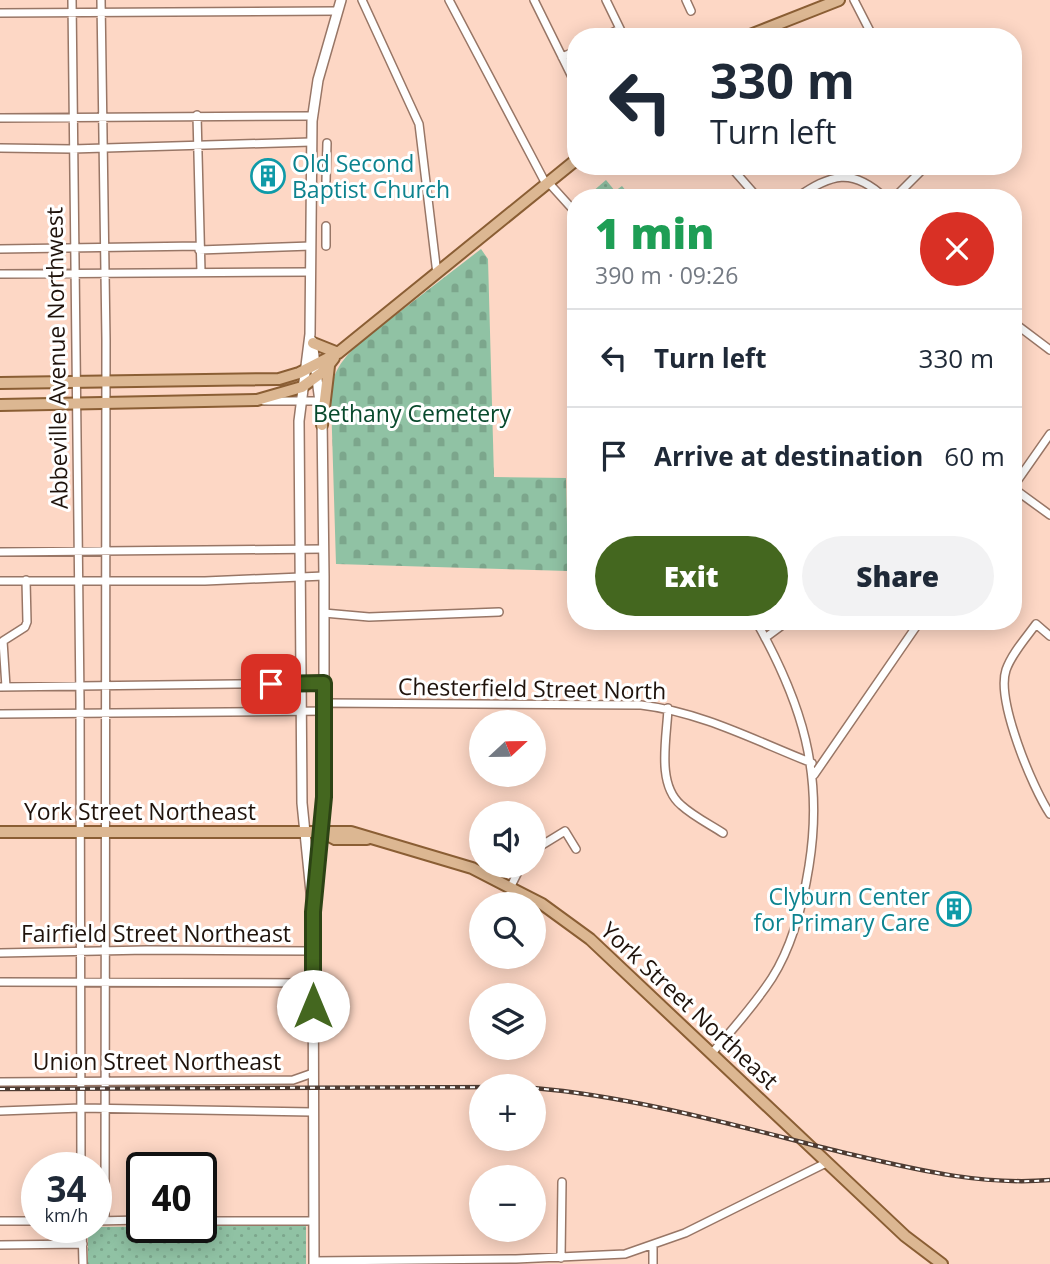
<!DOCTYPE html>
<html lang="en">
<head>
<meta charset="utf-8">
<style>
  body { margin:0; font-family:"Open Sans",sans-serif; background:#f2f2f3; color:#1f2937; height:100vh; display:flex; flex-direction:column; font-size:26px; white-space:nowrap }
  * { box-sizing:border-box; margin:0 }
  p { font-size:23px; color:#747a83 }
  .icon { flex:none; width:38px; height:38px; fill:none; stroke:currentColor; stroke-width:2; stroke-linecap:round; stroke-linejoin:round }
  .map { position:relative; flex:1; overflow:hidden }
  .panel { position:absolute; left:567px; top:189px; width:455px; height:441px; display:flex; flex-direction:column; background:#fff; border-radius:28px; box-shadow:0 4px 18px #0003 }
  .panel>* { flex:none }
  .guide { position:absolute; left:567px; top:28px; width:455px; height:147px; border-radius:28px; box-shadow:0 4px 18px #0003; background:#fff; color:#1f2937; overflow:hidden }
  .needle { width:46px; rotate:68deg }
  .fabs { position:absolute; left:469px; top:710px; display:grid; gap:14px }
  .fabs a { display:grid; place-items:center; width:77px; height:77px; border-radius:50%; background:#fff; box-shadow:0 4px 18px #0003; font-size:35px }
  .speed { position:absolute; left:21px; top:1152px; display:flex; gap:14px; font-size:35px; font-weight:700; text-align:center }
  .speed>* { display:grid; place-content:center; width:91px; height:91px; border-radius:50%; background:#fff; box-shadow:0 4px 18px #0003; line-height:1 }
  .speed small { font-size:18px; font-weight:400 }
  .speed .limit { border:4px solid #111; border-radius:10px; background:#fff; color:#111 }
  .pin { position:absolute; display:grid; place-items:center; width:60px; height:60px; color:#fff; margin:-30px; border-radius:14px; box-shadow:0 4px 10px #0006 }
  .me { position:absolute; width:77px; margin:-38px; rotate:0deg; stroke-linejoin:round; filter:drop-shadow(0 0 5px #0008) }
  .turn { display:flex; align-items:center; gap:24px; height:147px; padding:0 28px; font-size:32px }
  .turn .icon { width:91px; height:91px; stroke-width:2.5 }
  .turn b { display:block; font-size:49px; line-height:60px }
  .round { display:grid; place-items:center; flex:none; width:74px; height:74px; border-radius:37px; background:#f2f2f3 }
  .summary { display:flex; align-items:center; justify-content:space-between; height:119px; padding:0 28px }
  h1 { font-size:42px; font-weight:800; line-height:52px; color:#1e9e55 }
  .cta { display:flex; gap:14px; margin-top:auto; padding:14px 28px }
  .cta a { flex:1; height:80px; border-radius:42px; background:#44671f; color:#fff; font-size:28px; font-weight:800; line-height:80px; text-align:center }
  .cta a+a { background:#f2f2f3; color:#1f2937 }
  ul { padding:0; list-style:none }
  li { display:flex; align-items:center; gap:21px; height:98px; padding:0 28px; border-top:2px solid #e0e1e3 }
  li div { flex:1 }
  li b { display:block; font-size:26px }
  li em { font-style:normal }
  .map>svg:first-child { display:block }
  .cemetery { fill:url(#cemetery-stones) }
  .park { fill:url(#park-dots) }
  .lines { fill:none; stroke-linecap:round; stroke-linejoin:round }
  .minor-casing { stroke:#987666; stroke-width:10 }
  .tertiary-casing { stroke:#987666; stroke-width:12 }
  .primary-casing { stroke:#8a5e34; stroke-width:14 }
  .minor { stroke:#fff; stroke-width:7 }
  .tertiary { stroke:#fff; stroke-width:9 }
  .primary { stroke:#dcb792; stroke-width:10 }
  .rail-casing { stroke:#4d3b32; stroke-width:4.5 }
  .rail { stroke:#fff; stroke-width:2; stroke-dasharray:5; stroke-linecap:butt }
  .route-casing { stroke:#2c4314; stroke-width:18 }
  .route { stroke:#44671f; stroke-width:12 }
  .labels { text-anchor:middle; dominant-baseline:central; stroke-width:6; stroke-linejoin:round; paint-order:stroke }
  .culture-label { font-size:23px; fill:#0d838f; stroke:#fff; text-anchor:start }
  .street-label { font-size:23px; fill:#1f130c; stroke:#fff }
  .park-label { font-size:23px; fill:#08492c; stroke:#fff }
</style>
</head>
<body>
<div class="map">
<svg width="1050" height="1264" viewBox="0 0 1050 1264">
  <defs>
    <pattern id="cemetery-stones" width="16" height="16" patternUnits="userSpaceOnUse" patternTransform="scale(1.75)"><rect width="16" height="16" fill="#90c2a4"/><path d="M2 7V4a2 2 0 0 1 4 0v3zM10 15v-3a2 2 0 0 1 4 0v3z" fill="#7ca68c"/></pattern>
    <pattern id="park-dots" width="8" height="8" patternUnits="userSpaceOnUse" patternTransform="scale(1.75)"><rect width="8" height="8" fill="#90c2a4"/><path d="M2 2h.1M6 6h.1" fill="none" stroke="#7ca68c" stroke-width="1.8" stroke-linecap="round"/></pattern>
  </defs>
  <rect width="100%" height="100%" fill="#fdd7c5"/>
  <path class="cemetery" d="M481,249L488,259L494,477L566,478L568,571L336,564L331,399C331,372 342,359 362,341Z"/>
  <path class="park" d="M606,180L615,191L622,186L632,198H585Z
    M306,1225V1264H88V1227Z"/>
  <g class="lines">
    <g class="minor-casing">
      <path id="minor" d="M72,0L80,701L81,1167
        M101,0L106,340L105,1220
        M362,0L419,124L437,274
        M449,0L546,184
        M534,0L576,85
        M606,0L624,37
        M686,0L691,11
        M854,0L873,37
        M0,13L338,11
        M603,37L620,29
        M562,57L576,51
        M197,115L201,272
        M0,118L312,116
        M0,148L72,149L311,142
        M730,166L758,198
        M326,181L327,143
        M548,182L576,213
        M796,198C831,174 852,167 885,198
        M894,198L926,166
        M326,246V226
        M0,249L199,246
        M199,250L311,246
        M0,274L311,272
        M1013,322L1050,350
        M264,401H320
        M1013,487L1050,434
        M1013,488L1050,515
        M0,552L323,549
        M0,581H205L324,576
        M324,613L369,617L499,612
        M1050,636L1036,624C1026,638 1012,653 1006,670C996,700 1032,787 1050,814
        M765,638L788,621
        M0,687L324,683
        M6,687L3,641L25,627L27,622L26,580
        M324,703L641,705C701,712 756,741 812,763
        M668,708C667,737 656,784 681,805C693,816 709,824 723,833
        M0,714L325,711
        M814,775L920,621
        M534,850L565,831L576,849
        M511,886L521,866
        M0,953L147,950L313,951
        M0,982L313,983
        M712,1053C733,1029 755,1004 772,978C793,945 803,904 809,866C824,773 802,703 756,621
        M0,1082L293,1080L313,1073
        M0,1111L81,1108L312,1112
        M0,1221H37
        M96,1221L142,1220
        M201,1221H314
        M82,1227L83,1264
        M0,1245L83,1244
        M653,1246V1264
        M561,1258L562,1182
        M314,1261L516,1259L625,1254L685,1233L826,1163"/>
    </g>
    <g class="tertiary-casing">
      <path id="tertiary" d="M312,341L322,417L324,576V797L316,889
        M314,1264L313,912L302,803L299,421L310,334L312,121L318,80L341,0"/>
    </g>
    <g class="primary-casing">
      <path id="primary" d="M745,37L839,0
        M313,343L338,353
        M0,383L279,379L299,373L338,353L576,160
        M0,405L257,400L302,387L324,371L334,358
        M322,425L329,366
        M0,832H351L472,868L542,904L590,939L905,1236L942,1264
        M322,832L335,839H367"/>
    </g>
    <use href="#minor" class="minor"/>
    <use href="#tertiary" class="tertiary"/>
    <use href="#primary" class="primary"/>
    <g class="rail-casing">
      <path id="rail" d="M534,1088C637,1097 740,1127 841,1152C910,1168 978,1186 1050,1180
        M0,1089L510,1087"/>
    </g>
    <use href="#rail" class="rail"/>
  </g>
  <g class="lines">
    <g class="route-casing">
      <path id="route" d="M271,684L324,683V797L313,912V1006"/>
    </g>
    <use href="#route" class="route"/>
  </g>
  <defs>
    <g id="building-ring" transform="scale(1.75)"><circle r="9.5" fill="#fff" stroke="#0f9aa8" stroke-width="1.5"/><path d="M-4-6H4V6H1V3H-1V6H-4ZM-2.5-4.3h1.7v1.8h-1.7ZM.8-4.3h1.7v1.8H.8ZM-2.5-1h1.7V.8h-1.7ZM.8-1h1.7V.8H.8Z" fill="#0f9aa8"/></g>
  </defs>
  <g fill-rule="evenodd">
    <use href="#building-ring" x="268" y="176"/>
    <use href="#building-ring" x="954" y="909"/>
  </g>
  <g class="labels">
    <g class="culture-label">
      <text x="292" y="163">Old Second<tspan x="292" dy="26">Baptist Church</tspan></text>
      <text x="930" y="896" text-anchor="end">Clyburn Center<tspan x="930" dy="26">for Primary Care</tspan></text>
    </g>
    <g class="street-label">
      <text transform="translate(56 358) rotate(-91)">Abbeville Avenue Northwest</text>
      <text transform="translate(532 688) rotate(1)">Chesterfield Street North</text>
      <text x="140" y="811">York Street Northeast</text>
      <text x="156" y="933">Fairfield Street Northeast</text>
      <text transform="translate(690 1005) rotate(43)">York Street Northeast</text>
      <text x="157" y="1061">Union Street Northeast</text>
    </g>
    <g class="park-label">
      <text x="412" y="413">Bethany Cemetery</text>
    </g>
  </g>
</svg>
<div class="fabs">
<a><svg class="needle" viewBox="-14 -14 28 28"><path d="M0-13l5 13h-10z" fill="#e53935"/><path d="M0 13l5-13h-10z" fill="#747a83"/></svg></a>
<a><svg class="icon" aria-label="sound" viewBox="0 0 24 24"><path d="M4 9h4l5-4v14l-5-4H4zM17 9q2 3 0 6"/></svg></a>
<a><svg class="icon" aria-label="search" viewBox="0 0 24 24"><circle cx="10" cy="10" r="6"/><path d="M15 15l6 6"/></svg></a>
<a><svg class="icon" aria-label="layers" viewBox="0 0 24 24"><path d="M12 4l9 5-9 5-9-5zM3 14l9 5 9-5"/></svg></a>
<a>+</a>
<a>−</a>
</div>
<div class="speed"><div>34<small>km/h</small></div><div class="limit">40</div></div>
<div class="pin" style="left:271px;top:684px;background:#d93025"><svg class="icon" aria-label="arrive" viewBox="0 0 24 24"><path d="M6 21V4h12l-3 4 3 4H6"/></svg></div>
<svg class="me" style="left:313px;top:1006px" viewBox="-20 -20 40 40"><circle r="19" fill="#fff"/><path d="M0-13L10 11 0 6-10 11z" fill="#44671f"/></svg>
<div class="guide">
<div class="turn"><svg class="icon" aria-label="left" viewBox="0 0 24 24"><path d="M17 20v-9H6M10 6l-5 5 5 5"/></svg><div><b>330 m</b>Turn left</div></div>
</div>
<section class="panel">
<div class="summary"><div><h1>1 min</h1><p>390 m · 09:26</p></div><a class="round" style="background:#d93025;color:#fff"><svg class="icon" aria-label="close" viewBox="0 0 24 24"><path d="M6 6l12 12M18 6L6 18"/></svg></a></div>
<ul>
<li><svg class="icon" aria-label="left" viewBox="0 0 24 24"><path d="M17 20v-9H6M10 6l-5 5 5 5"/></svg><div><b>Turn left</b></div><em>330 m</em></li>
<li><svg class="icon" aria-label="arrive" viewBox="0 0 24 24"><path d="M6 21V4h12l-3 4 3 4H6"/></svg><div><b>Arrive at destination</b></div><em>60 m</em></li>
</ul>
<div class="cta"><a>Exit</a><a>Share</a></div>
</section>
</div>
</body>
</html>
